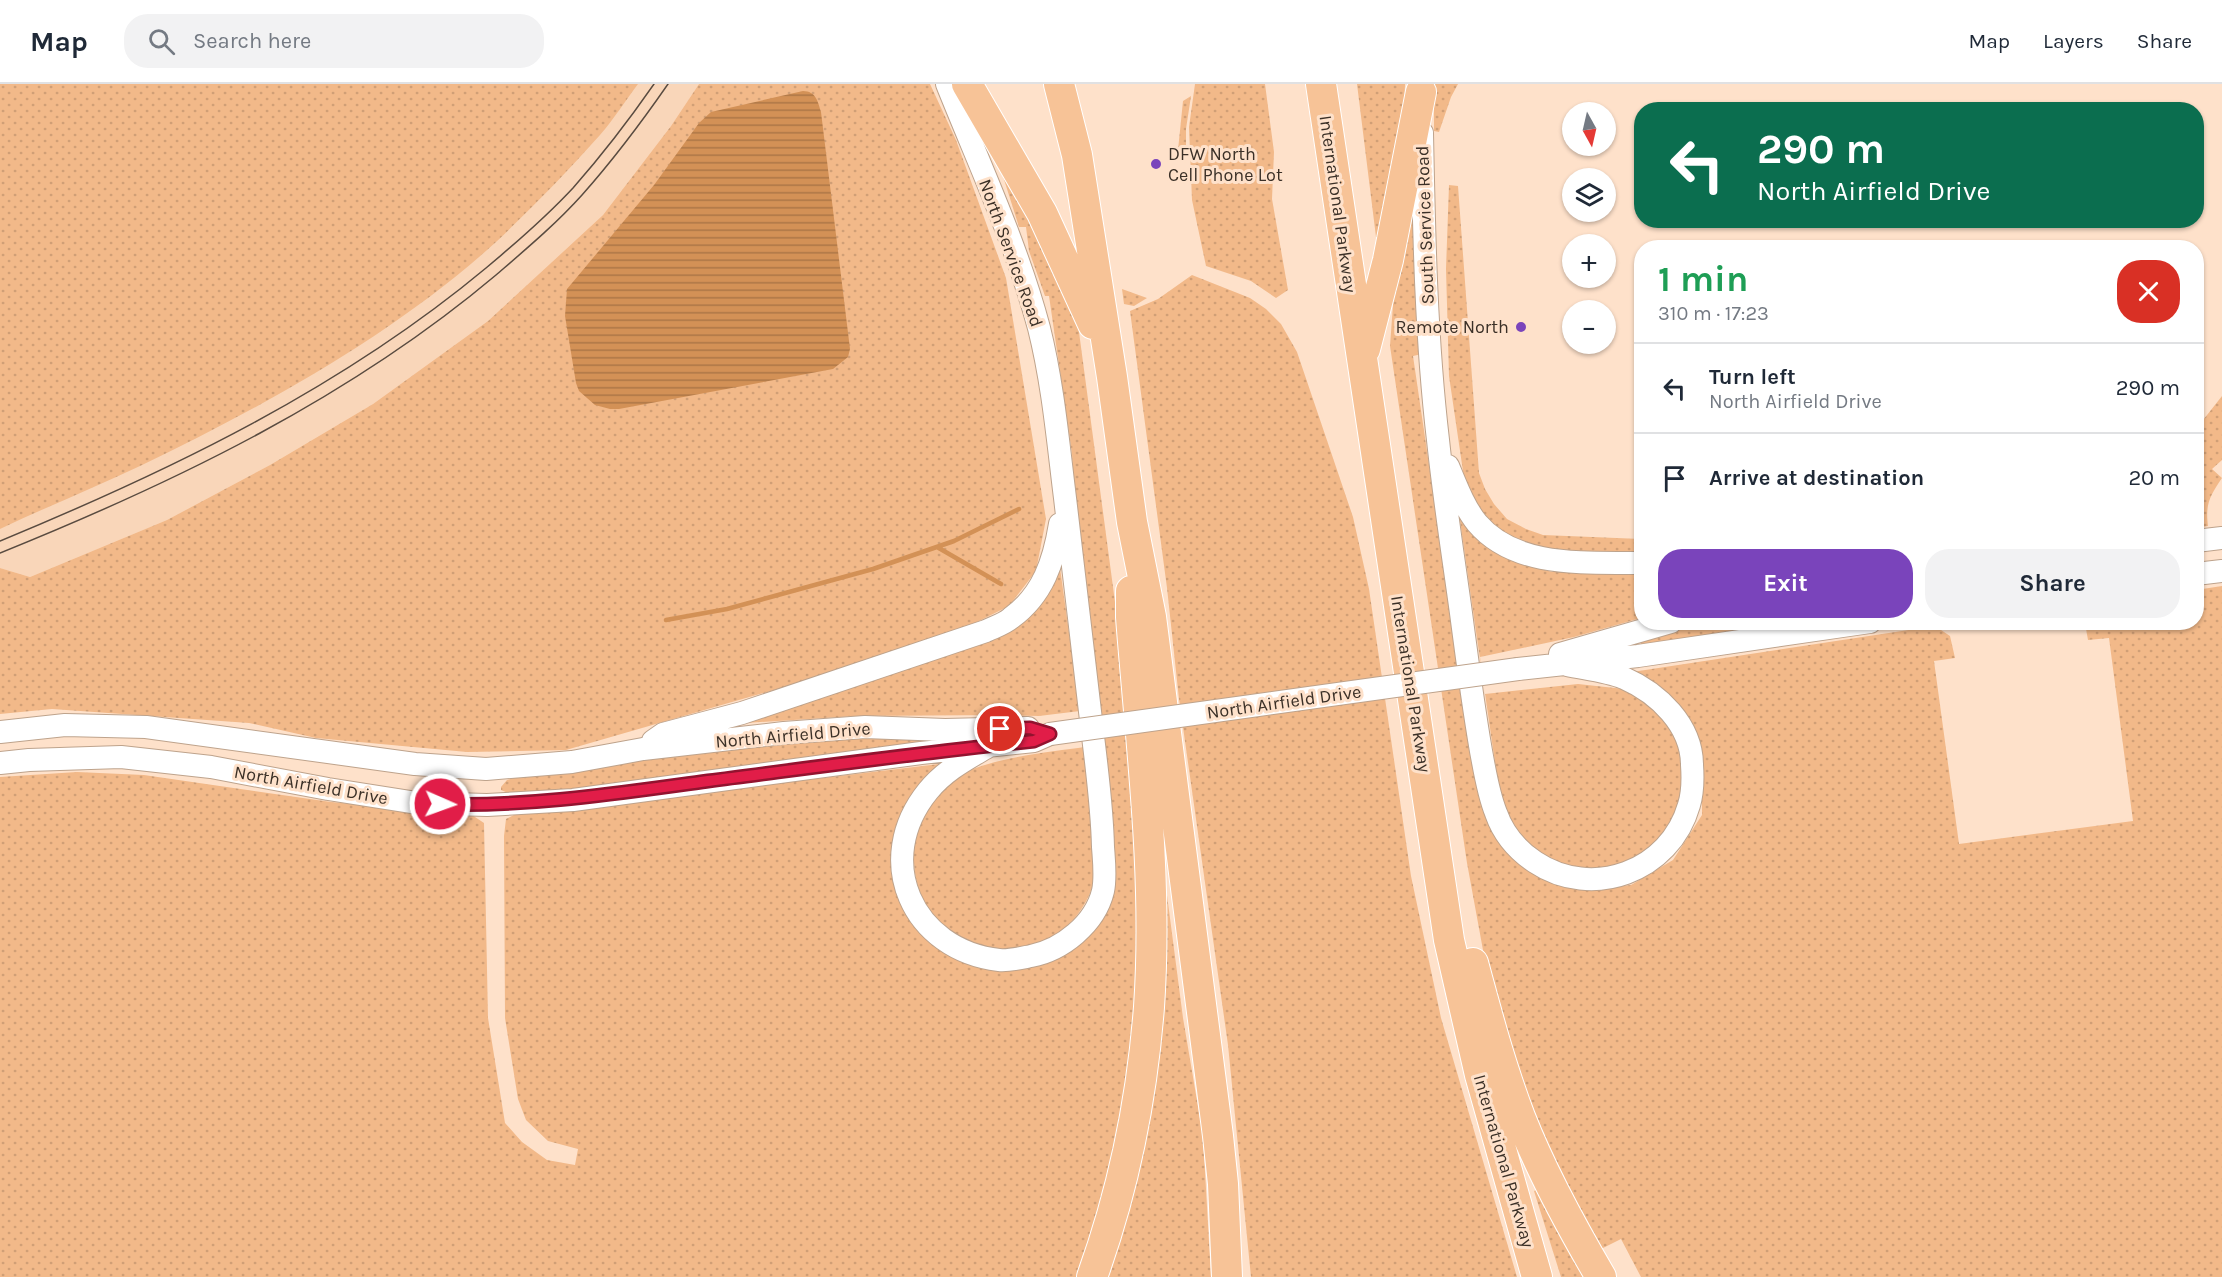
<!DOCTYPE html>
<html lang="en">
<head>
<meta charset="utf-8">
<style>
  body { margin:0; font-family:Karla,sans-serif; background:#f2f2f3; color:#1f2937; height:100vh; display:flex; flex-direction:column; font-size:22px; white-space:nowrap }
  * { box-sizing:border-box; margin:0 }
  p { font-size:20px; color:#747a83 }
  .icon { flex:none; width:33px; height:33px; fill:none; stroke:currentColor; stroke-width:2; stroke-linecap:round; stroke-linejoin:round }
  .map { position:relative; flex:1; overflow:hidden }
  .drawer { position:absolute; left:1634px; top:156px; width:570px; height:390px; display:flex; flex-direction:column; background:#fff; border-radius:24px; box-shadow:0 2px 4px #0004 }
  .drawer>* { flex:none }
  .guide { position:absolute; left:1634px; top:18px; width:570px; height:126px; border-radius:24px; box-shadow:0 2px 4px #0004; background:#0b6e4f; color:#fff; overflow:hidden }
  .needle { width:39px; rotate:172deg }
  .buttons { position:absolute; left:1562px; top:18px; display:grid; gap:12px }
  .buttons a { display:grid; place-items:center; width:54px; height:54px; border-radius:50%; background:#fff; box-shadow:0 2px 4px #0004; font-size:30px }
  .pin { position:absolute; display:grid; place-items:center; width:51px; height:51px; color:#fff; margin:-26px; border:3px solid #fff; border-radius:50%; box-shadow:0 2px 6px #0007 }
  .me { position:absolute; width:66px; margin:-33px; rotate:92deg; stroke-linejoin:round; filter:drop-shadow(0 0 4px #0008) }
  .turn { display:flex; align-items:center; gap:21px; height:126px; padding:0 24px; font-size:27px }
  .turn .icon { width:78px; height:78px; stroke-width:2.5 }
  .turn b { display:block; font-size:42px; line-height:51px }
  .round { display:grid; place-items:center; flex:none; width:63px; height:63px; border-radius:24px; background:#f2f2f3 }
  .overview { display:flex; align-items:center; justify-content:space-between; height:102px; padding:0 24px }
  h1 { font-size:36px; font-weight:700; line-height:45px; color:#1e9e55 }
  .button { display:flex; gap:12px; margin-top:auto; padding:12px 24px }
  .button a { flex:1; height:69px; border-radius:24px; background:#7a44bb; color:#fff; font-size:24px; font-weight:700; line-height:69px; text-align:center }
  .button a+a { background:#f2f2f3; color:#1f2937 }
  ul { padding:0; list-style:none }
  li { display:flex; align-items:center; gap:18px; height:90px; padding:0 24px; border-top:2px solid #e0e1e3 }
  li div { flex:1 }
  li b { display:block; font-size:22px }
  li em { font-style:normal }
  header { display:flex; align-items:center; gap:36px; box-sizing:border-box; height:84px; padding:0 30px; background:#fff; border-bottom:2px solid #e0e1e3 }
  header strong { font-size:28px }
  nav { display:flex; gap:33px; margin-inline-start:auto; font-size:21px }
  .search { width:420px; height:54px; background:#f2f2f3; display:flex; align-items:center; gap:15px; box-sizing:border-box; padding:0 21px; border-radius:24px; color:#747a83; font-size:22px }
  .map>svg:first-child { display:block }
  .built { fill:#f9d6b9 }
  .grass { fill:url(#grass-dots) }
  .water { fill:url(#water-rules) }
  .lines { fill:none; stroke-linecap:round; stroke-linejoin:round }
  .stream { stroke:#d39156; stroke-width:4.5 }
  .secondary-casing { stroke:#bea38c; stroke-width:24 }
  .motorway-casing { stroke:#fff; stroke-width:32 }
  .secondary { stroke:#fff; stroke-width:22 }
  .motorway { stroke:#f7c397; stroke-width:30 }
  .tram { stroke:#594b40; stroke-width:1.5 }
  .secondary-bridge-casing { stroke:#bea38c; stroke-width:24; stroke-linecap:butt }
  .secondary-bridge { stroke:#fff; stroke-width:22 }
  .route-casing { stroke:#92132f; stroke-width:15 }
  .route { stroke:#e11d48; stroke-width:10 }
  .poi-dot { fill:#7a44bb; stroke:#fee1ca; stroke-width:2 }
  .labels { text-anchor:middle; dominant-baseline:central; stroke-width:6; stroke-linejoin:round; paint-order:stroke }
  .poi-label { font-size:18px; fill:#3b3027; stroke:#fee1ca; text-anchor:start }
  .street-label { font-size:18px; fill:#3b3027; stroke:#fee1ca }
</style>
</head>
<body>
<header>
<strong>Map</strong>
<div class="search"><svg class="icon" aria-label="search" viewBox="0 0 24 24"><circle cx="10" cy="10" r="6"/><path d="M15 15l6 6"/></svg>Search here</div>
<nav><a>Map</a><a>Layers</a><a>Share</a></nav>
</header>
<div class="map">
<svg width="2222" height="1193" viewBox="0 0 2222 1193">
  <defs>
    <pattern id="grass-dots" width="8" height="8" patternUnits="userSpaceOnUse" patternTransform="scale(1.5)"><rect width="8" height="8" fill="#f2b989"/><path d="M2 2h.1M6 6h.1" fill="none" stroke="#d09f76" stroke-width="1.8" stroke-linecap="round"/></pattern>
    <pattern id="water-rules" width="6" height="5" patternUnits="userSpaceOnUse" patternTransform="scale(1.5)"><rect width="6" height="5" fill="#d39156"/><path d="M0 2.5h6" fill="none" stroke="#ac7747"/></pattern>
  </defs>
  <rect width="100%" height="100%" fill="#fee1ca"/>
  <path class="built" d="M619,0H699L671,42L603,131L488,237L373,320L270,381L167,436L30,493L0,484V430Z"/>
  <path class="grass" d="M0,0H638C625,17 614,35 600,51C567,88 532,124 496,158C395,250 263,323 140,382C94,404 46,423 0,445Z
    M699,0H930L956,56L1006,194L1046,435L1036,487L1009,522L957,548L843,586L566,666L467,668L316,654L249,639L52,625L0,630V484L30,493L167,436L270,381L373,320L488,237L603,131L671,42Z
    M1195,0H1265L1274,68L1272,115L1288,206L1276,214L1251,197L1206,182L1192,116L1189,43Z
    M1357,0H1405L1404,28L1383,153H1376Z
    M1434,0H1458L1451,13L1439,48L1434,47Z
    M1191,12L1186,45V67L1177,76L1183,17Z
    M995,67L1077,233L1119,548L1135,772L1138,840L1136,897L1130,991L1102,1130L1079,1193H0V693L77,688L144,691L331,718L472,731L484,739L488,934L505,1039L522,1058L547,1076L575,1081L578,1065L548,1057L526,1036L518,1015L505,934L504,752L506,735L514,731L939,680L942,687L921,706L905,815L997,882L1099,829L1072,370L1049,212H1045L1029,167L1026,143H1019Z
    M1415,80L1422,270L1413,272L1467,639L1479,699L1551,798L1581,806L1631,801L1673,776L1702,731V676L1632,588L1935,542L1950,552L1955,574L1934,577L1959,760L2133,737L2109,554L2088,556L2085,539L2196,538V506L2222,502V1193H1641L1621,1155L1597,1167L1542,1067L1494,926L1467,779L1390,262L1397,166Z
    M1449,101L1458,102L1479,389L1485,405L1494,420L1507,435L1526,445L1543,451L1641,455V471L1536,467L1488,439L1472,414L1464,394L1449,292L1446,185Z
    M1192,191L1250,214L1266,225L1281,240L1297,268L1353,433L1369,505L1411,792L1441,934L1517,1193H1251L1228,961L1179,615L1167,504L1130,227L1158,215Z
    M1122,205L1147,214L1134,222L1124,220Z
    M2222,312V376L2212,385L2222,394C2210,412 2205,420 2208,442L2196,444V345Z
    M1459,430L1534,483L1552,488L1641,487V534L1574,553L1480,573L1485,610L1578,600L1624,605L1649,618L1683,660L1686,713L1651,768L1595,788L1558,783L1523,759L1500,713Z
    M1060,484L1080,627L1039,632L1002,631L856,632L745,639L981,559Z
    M1701,539H1815L1641,562V556Z
    M831,653L926,654L925,661L561,709H508L501,706V703L507,696L524,691Z
    M1085,663C1087,695 1090,727 1093,759C1094,770 1098,784 1095,795C1065,900 920,883 914,779C913,758 916,744 927,727C934,718 940,704 949,698C977,675 1048,668 1085,663Z
    M1161,765L1183,934L1203,1052L1211,1193H1101Z
    M1542,1103L1594,1193H1561L1534,1107Z"/>
  <path class="water" d="M803,7C816,7 818,18 821,28L850,265L848,273L833,285L619,325H610L595,321L579,307L576,299L565,232L567,205L654,101L699,39L711,28Z"/>
  <g class="lines">
    <path class="stream" d="M937,463L1001,500
      M666,536L727,525L873,485L954,457L1019,425"/>
    <g class="secondary-casing">
      <path id="secondary" d="M947,0C979,80 1017,161 1039,244C1053,300 1058,358 1065,414C1073,488 1082,562 1091,636C1096,678 1102,720 1103,763C1104,777 1106,793 1103,807C1095,840 1062,866 1031,872C1021,874 1009,877 999,876C912,866 872,776 928,707C945,686 967,675 989,662
        M1422,49C1424,151 1426,254 1438,356C1444,414 1453,471 1461,529C1467,575 1473,621 1481,667C1485,688 1488,709 1496,729C1503,749 1517,766 1535,778C1592,816 1670,788 1689,721C1693,708 1693,695 1692,681C1692,641 1658,609 1624,594C1607,587 1586,585 1567,581
        M1448,382C1456,401 1464,423 1477,439C1516,485 1587,478 1641,479
        M2196,457L2222,454
        M2196,490L2222,487
        M1560,570L1671,538
        M1518,585L1638,572L1870,538
        M0,648L65,641L146,643L415,680L486,685L572,678L643,665L784,649L865,643L945,646L1028,644
        M653,657L663,650L742,629L986,547C994,543 1004,540 1011,534C1043,511 1054,477 1060,440
        M0,679L29,676L121,673L211,683L328,705L417,719L487,721L573,716L921,669L1034,657L1050,650"/>
    </g>
    <g class="motorway-casing">
      <path id="motorway" d="M967,0L1042,129L1093,240
        M1059,0L1077,71L1112,293L1132,438L1151,533L1218,1052L1223,1100L1227,1193
        M1321,0L1449,856L1480,991L1537,1193
        M1365,265L1388,176L1421,8
        M1473,879C1487,931 1501,983 1520,1033C1542,1089 1571,1142 1601,1193
        M1092,1193C1123,1107 1142,1014 1149,923C1158,794 1141,662 1131,533V507"/>
    </g>
    <use href="#secondary" class="secondary"/>
    <use href="#motorway" class="motorway"/>
    <path class="tram" d="M0,457C172,386 342,304 486,184C516,159 546,133 573,104C602,71 629,36 654,0
      M0,469C176,398 350,314 496,191C525,166 556,140 582,111C613,76 641,39 668,0"/>
    <g class="secondary-bridge-casing">
      <path id="secondary-bridge" d="M1050,650L1518,585"/>
    </g>
    <use href="#secondary-bridge" class="secondary-bridge"/>
  </g>
  <g class="lines">
    <g class="route-casing">
      <path id="route" d="M440,720C531,723 619,709 708,697C817,683 925,668 1034,657L1050,650L1030,644L1000,645"/>
    </g>
    <use href="#route" class="route"/>
  </g>
  <g class="poi-dot">
    <circle cx="1156" cy="80" r="6"/>
    <circle cx="1521" cy="243" r="6"/>
  </g>
  <g class="labels">
    <g class="poi-label">
      <text x="1168" y="70">DFW North<tspan x="1168" dy="21">Cell Phone Lot</tspan></text>
      <text x="1509" y="243" text-anchor="end">Remote North</text>
    </g>
    <g class="street-label">
      <text transform="translate(1338 120) rotate(82)">International Parkway</text>
      <text transform="translate(1425 141) rotate(-92)">South Service Road</text>
      <text transform="translate(1011 169) rotate(70)">North Service Road</text>
      <text transform="translate(1411 600) rotate(81)">International Parkway</text>
      <text transform="translate(1284 618) rotate(-8)">North Airfield Drive</text>
      <text transform="translate(793 651) rotate(-5)">North Airfield Drive</text>
      <text transform="translate(311 701) rotate(10)">North Airfield Drive</text>
      <text transform="translate(1504 1077) rotate(74)">International Parkway</text>
    </g>
  </g>
</svg>
<div class="buttons">
<a><svg class="needle" viewBox="-14 -14 28 28"><path d="M0-13l5 13h-10z" fill="#e53935"/><path d="M0 13l5-13h-10z" fill="#747a83"/></svg></a>
<a><svg class="icon" aria-label="layers" viewBox="0 0 24 24"><path d="M12 4l9 5-9 5-9-5zM3 14l9 5 9-5"/></svg></a>
<a>+</a>
<a>−</a>
</div>
<div class="pin" style="left:1000px;top:645px;background:#d93025"><svg class="icon" aria-label="arrive" viewBox="0 0 24 24"><path d="M6 21V4h12l-3 4 3 4H6"/></svg></div>
<svg class="me" style="left:440px;top:720px" viewBox="-20 -20 40 40"><circle r="17" fill="#e11d48" stroke="#fff" stroke-width="3"/><path d="M0-11L8 9 0 5-8 9z" fill="#fff"/></svg>
<div class="guide">
<div class="turn"><svg class="icon" aria-label="left" viewBox="0 0 24 24"><path d="M17 20v-9H6M10 6l-5 5 5 5"/></svg><div><b>290 m</b>North Airfield Drive</div></div>
</div>
<section class="drawer">
<div class="overview"><div><h1>1 min</h1><p>310 m · 17:23</p></div><a class="round" style="background:#d93025;color:#fff"><svg class="icon" aria-label="close" viewBox="0 0 24 24"><path d="M6 6l12 12M18 6L6 18"/></svg></a></div>
<ul>
<li><svg class="icon" aria-label="left" viewBox="0 0 24 24"><path d="M17 20v-9H6M10 6l-5 5 5 5"/></svg><div><b>Turn left</b><p>North Airfield Drive</p></div><em>290 m</em></li>
<li><svg class="icon" aria-label="arrive" viewBox="0 0 24 24"><path d="M6 21V4h12l-3 4 3 4H6"/></svg><div><b>Arrive at destination</b></div><em>20 m</em></li>
</ul>
<div class="button"><a>Exit</a><a>Share</a></div>
</section>
</div>
</body>
</html>
